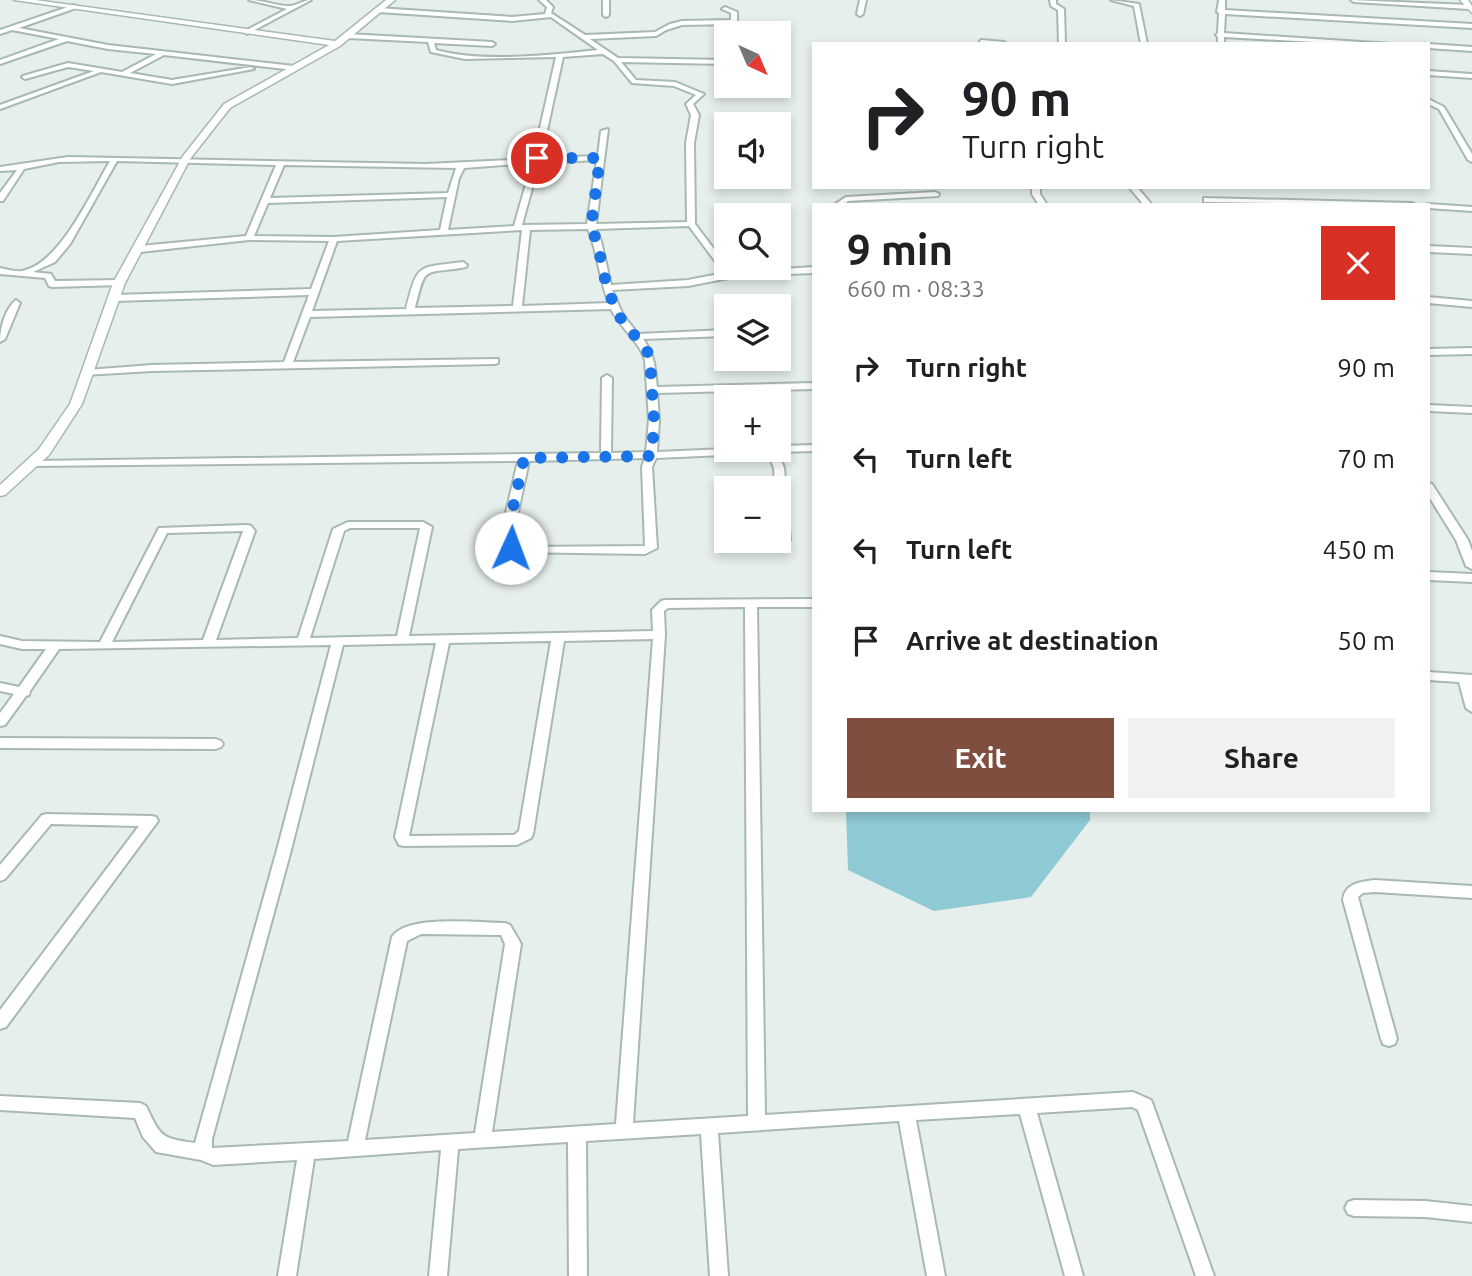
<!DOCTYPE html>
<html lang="en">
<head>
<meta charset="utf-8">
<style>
  body { margin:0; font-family:Ubuntu,sans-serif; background:#f2f2f2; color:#202124; height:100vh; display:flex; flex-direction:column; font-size:26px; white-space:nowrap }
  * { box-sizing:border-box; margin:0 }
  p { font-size:23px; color:#757577 }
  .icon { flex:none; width:38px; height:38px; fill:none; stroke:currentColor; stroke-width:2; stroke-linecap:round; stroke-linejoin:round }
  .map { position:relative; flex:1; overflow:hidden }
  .sheet { position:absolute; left:812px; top:203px; width:618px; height:609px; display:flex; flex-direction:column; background:#fff; border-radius:0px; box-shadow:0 4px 10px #0003 }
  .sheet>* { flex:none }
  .guide { position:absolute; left:812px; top:42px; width:618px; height:147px; border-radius:0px; box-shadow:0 4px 10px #0003; background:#fff; color:#202124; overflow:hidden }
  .needle { width:46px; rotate:136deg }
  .tools { position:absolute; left:714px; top:21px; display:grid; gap:14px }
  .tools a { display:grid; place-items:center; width:77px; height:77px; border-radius:0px; background:#fff; box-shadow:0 4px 10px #0003; font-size:35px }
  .pin { position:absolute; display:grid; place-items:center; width:60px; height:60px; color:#fff; margin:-30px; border:4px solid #fff; border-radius:50%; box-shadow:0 2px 7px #0007 }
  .me { position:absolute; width:77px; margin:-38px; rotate:2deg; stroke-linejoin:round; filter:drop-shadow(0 0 5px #0008) }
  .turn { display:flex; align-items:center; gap:24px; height:147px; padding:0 35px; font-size:32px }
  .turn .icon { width:91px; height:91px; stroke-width:2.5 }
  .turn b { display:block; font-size:49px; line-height:60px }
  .round { display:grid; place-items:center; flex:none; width:74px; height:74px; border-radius:0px; background:#f2f2f2 }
  .summary { display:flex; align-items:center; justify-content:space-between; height:119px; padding:0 35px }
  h1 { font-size:42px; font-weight:700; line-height:52px }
  .button { display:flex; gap:14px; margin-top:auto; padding:14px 35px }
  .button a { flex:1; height:80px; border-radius:0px; background:#7f4e3f; color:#fff; font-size:28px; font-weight:700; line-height:80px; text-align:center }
  .button a+a { background:#f2f2f2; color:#202124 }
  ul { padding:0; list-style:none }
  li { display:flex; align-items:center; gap:21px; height:91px; padding:0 35px }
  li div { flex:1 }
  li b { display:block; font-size:26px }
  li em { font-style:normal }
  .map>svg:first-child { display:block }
  .water { fill:#8ec9d4 }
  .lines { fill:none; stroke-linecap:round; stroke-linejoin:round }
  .minor-casing { stroke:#a8b8b2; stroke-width:4 }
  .tertiary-casing { stroke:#a8b8b2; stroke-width:3 }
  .minor { fill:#fff; fill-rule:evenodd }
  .tertiary { fill:#fff; fill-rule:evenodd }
  .route { stroke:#1a73e8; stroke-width:12; stroke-dasharray:0 21.6 }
</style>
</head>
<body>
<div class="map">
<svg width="1472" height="1276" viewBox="0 0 1472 1276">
  <rect width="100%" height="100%" fill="#e6efeb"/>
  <path class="water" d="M846,810H1090V820L1031,897L934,911L848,870Z"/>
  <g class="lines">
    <g class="minor-casing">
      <path id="minor" d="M249,0C263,0 276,6 289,6C297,6 303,0 311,0L247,34L245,31L287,9Z
        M539,0H546L553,7L551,13L585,35L655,32L670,24L682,21L731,20V13L722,9L725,7L737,12V22L734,24L682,25L666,30L656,36L590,39L618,58L726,60L725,64L621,62L636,80L675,82L704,94L693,104L699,115L694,143L695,224L726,265V268L732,272L814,267V273L739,276L688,286L612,290L623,315L638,334L726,330V336L643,339C655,355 655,368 657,387L814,383V389L657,393L659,420L657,452L726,449L779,450V446L814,445V451L778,452L784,468L790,540L788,542L784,543L779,541V488H775L774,468L768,453L656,458L652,467L657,548L645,554L510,552L505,517L518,461L30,466L29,464L34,461L601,453L602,378L607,375L612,378L611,453L646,452L649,420L645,360C639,340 620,328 611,309L310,317L293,362L498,359V363L495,364L152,371L84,375V371L87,370L152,365L284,362L309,295L114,301L110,298L114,295L311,289L329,241L249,240L140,252L136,249L140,246L246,236L276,165L117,161L70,244L55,262L33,272L51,274L55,281L119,280L123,283L122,285L52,287L49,286L45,278L0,274V268C6,269 16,272 22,271C60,264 91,193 110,161L59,162L24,169L3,201H0V193L17,170L0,171V167L68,157L425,164L533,159L556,57L465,59L431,52L428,42L348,38L345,36L348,34L492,42L495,44L492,46L434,43L436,50C482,63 551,55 598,50L551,17L512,21L378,12L375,10L378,8L512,17L545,14L547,7ZM603,54L614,61L632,83L674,86L696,95L686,104L691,115L686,143L687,222L596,224L608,129L601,131L598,156L541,158L563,57ZM597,160L587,224L522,225L539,163ZM532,163L514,226L448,230L459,178L464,168ZM284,165L456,168L448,193L270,198ZM447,197L440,230L334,237L254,236L268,203ZM689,226L724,273L688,280L611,285L601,241L596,229ZM588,229C598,253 599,279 609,303L522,306L530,230ZM522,230L513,306L415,308C426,263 423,275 466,267L467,265L463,262C417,268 418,262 406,309L312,311L337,241ZM645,458L642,467L645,546L519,547L517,517L529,461Z
        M603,0H609V15L606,17L603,15Z
        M860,0H866L863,14L860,16L857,14Z
        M1050,0H1056V4L1064,9L1065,44H1059L1058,10L1051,6Z
        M1111,0L1139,4L1147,44H1141L1134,6Z
        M1219,0H1225V10L1472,24V28L1225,14L1224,33L1391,44H1348L1224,37V44H1218V37L1216,35L1218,33L1219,13L1217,12Z
        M1351,0L1469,5L1472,7L1469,9L1354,2Z
        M74,5L76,8L19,28L108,45L294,66L297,68L294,70L164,55L130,73L172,80L251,67L254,69L172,84L101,72L0,109V105L94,71L68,67L25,79L22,77L23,76L68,63L122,72L156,54L108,49L67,41L0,64V60L59,39L12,30L0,34V30Z
        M981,40L1004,42L1007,44L979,43Z
        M1428,44L1472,47V51L1428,48Z
        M1428,71L1472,74V78L1428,75Z
        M1428,99L1444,107L1472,154V162L1468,160L1439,109L1428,104Z
        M1032,187H1040V194L1047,205H1039L1032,194Z
        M1129,187H1137L1152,205H1144Z
        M935,192L939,194L938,196L848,201L843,205H834L846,197Z
        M1204,198L1412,203L1416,205L1207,202H1204Z
        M1428,204L1472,207V211L1428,208V205H1425Z
        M1428,246L1472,248V254L1428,252Z
        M1428,297L1472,301V307L1428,303Z
        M16,300L20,303L5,339L0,342C0,328 5,309 16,300Z
        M1472,348V354L1428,355V349Z
        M1428,405L1472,407V413L1428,411Z
        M1428,483L1432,484L1468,540L1472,551V569L1466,566L1456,540L1428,495Z
        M348,522H423L432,527L409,636L653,631L652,610L661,601L665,600L814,599V607H757L765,1115L1133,1092L1151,1100L1153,1105L1214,1276H1196L1138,1110L1132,1107L1037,1113L1083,1276H1065L1020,1114L916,1120L945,1276H927L899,1121L718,1133L728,1276H710L701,1134L586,1141L587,1276H569L568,1142L458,1149L447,1276H429L441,1150L314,1159L296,1276H278L297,1160L213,1165L201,1160L156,1152L143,1137L135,1118L0,1110V1096L140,1103L146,1106C161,1137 160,1138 195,1143L277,850L331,645L59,649L30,691L29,695L26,696L5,725L0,726V713L14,694L0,691V683L19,687L46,649H22L0,644V636L22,641L100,642L159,528L247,525L251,526L255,531L216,640L298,638L333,529ZM350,528H420L397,636L310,638L344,531ZM243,531L203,640L112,642L167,533ZM745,607L748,1116L633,1123L665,635L664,611L668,608ZM653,639L616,1124L492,1132L521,944L510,925L505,923C479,923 407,914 392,937L348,1141L212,1148V1139L291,850L343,645L436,643L395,837L399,845L404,846L517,845L531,838L533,834L564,641ZM551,641L519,831L514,835L409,836L449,643ZM421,934L501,935L505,944L475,1133L365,1140L407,941Z
        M1428,572L1472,574V582L1428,580Z
        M1428,672L1472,675V712L1466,708L1459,682L1428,680Z
        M0,738L216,739L221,741L223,744L221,747L216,749L0,748Z
        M47,814L151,816L156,817L158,821L6,1027L0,1029V1010L139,826L51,824L5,879L0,881V865L42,815Z
        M1375,880L1472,886V898L1375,892L1363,893L1358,897L1397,1039L1395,1044L1389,1046L1383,1044L1381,1039L1343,900C1345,883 1360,882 1375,880Z
        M1354,1200L1425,1201L1472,1206V1222L1425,1217L1354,1216L1348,1214L1345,1208L1348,1202Z"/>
    </g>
    <g class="tertiary-casing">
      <path id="tertiary" d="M14,0H35L335,41L386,0H395L340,46L230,108L190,159L125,283L82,404L49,455L5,495L0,496V485L39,449L70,404L113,283L183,156L224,104L329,45Z
        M1460,0H1468L1472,6V13Z"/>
    </g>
    <use href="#minor" class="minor"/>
    <use href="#tertiary" class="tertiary"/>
  </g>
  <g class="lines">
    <path class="route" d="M511,548V517L524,458L652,456L654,420L650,360L647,351L619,316L607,288L597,242L591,227L600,158H537"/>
  </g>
</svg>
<div class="tools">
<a><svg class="needle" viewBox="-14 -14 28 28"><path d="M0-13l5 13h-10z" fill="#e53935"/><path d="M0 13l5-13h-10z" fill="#757577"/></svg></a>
<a><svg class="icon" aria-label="sound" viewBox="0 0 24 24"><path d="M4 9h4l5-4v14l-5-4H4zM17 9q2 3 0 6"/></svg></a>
<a><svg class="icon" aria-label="search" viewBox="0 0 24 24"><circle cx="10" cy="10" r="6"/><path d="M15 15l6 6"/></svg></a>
<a><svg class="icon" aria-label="layers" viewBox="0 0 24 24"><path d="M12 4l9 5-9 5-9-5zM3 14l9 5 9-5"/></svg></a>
<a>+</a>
<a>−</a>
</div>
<div class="pin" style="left:537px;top:158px;background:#d93025"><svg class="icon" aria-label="arrive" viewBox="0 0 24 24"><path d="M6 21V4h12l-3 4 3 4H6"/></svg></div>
<svg class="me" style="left:511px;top:548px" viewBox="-20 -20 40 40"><circle r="19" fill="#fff"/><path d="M0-13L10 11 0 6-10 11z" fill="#1a73e8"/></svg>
<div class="guide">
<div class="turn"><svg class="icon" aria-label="right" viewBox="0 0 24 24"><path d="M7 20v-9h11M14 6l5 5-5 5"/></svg><div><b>90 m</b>Turn right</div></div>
</div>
<section class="sheet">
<div class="summary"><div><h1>9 min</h1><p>660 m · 08:33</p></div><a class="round" style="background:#d93025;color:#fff"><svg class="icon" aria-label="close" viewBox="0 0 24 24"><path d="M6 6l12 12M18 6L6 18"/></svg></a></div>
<ul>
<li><svg class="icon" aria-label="right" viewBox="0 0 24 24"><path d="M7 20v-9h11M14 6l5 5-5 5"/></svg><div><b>Turn right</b></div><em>90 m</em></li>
<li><svg class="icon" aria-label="left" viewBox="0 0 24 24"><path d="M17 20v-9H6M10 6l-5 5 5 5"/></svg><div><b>Turn left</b></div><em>70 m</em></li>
<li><svg class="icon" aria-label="left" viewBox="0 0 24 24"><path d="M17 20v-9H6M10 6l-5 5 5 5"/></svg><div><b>Turn left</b></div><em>450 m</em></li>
<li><svg class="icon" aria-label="arrive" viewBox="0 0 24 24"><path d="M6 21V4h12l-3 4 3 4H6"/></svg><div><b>Arrive at destination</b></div><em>50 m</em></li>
</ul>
<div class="button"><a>Exit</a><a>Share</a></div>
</section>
</div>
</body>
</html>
